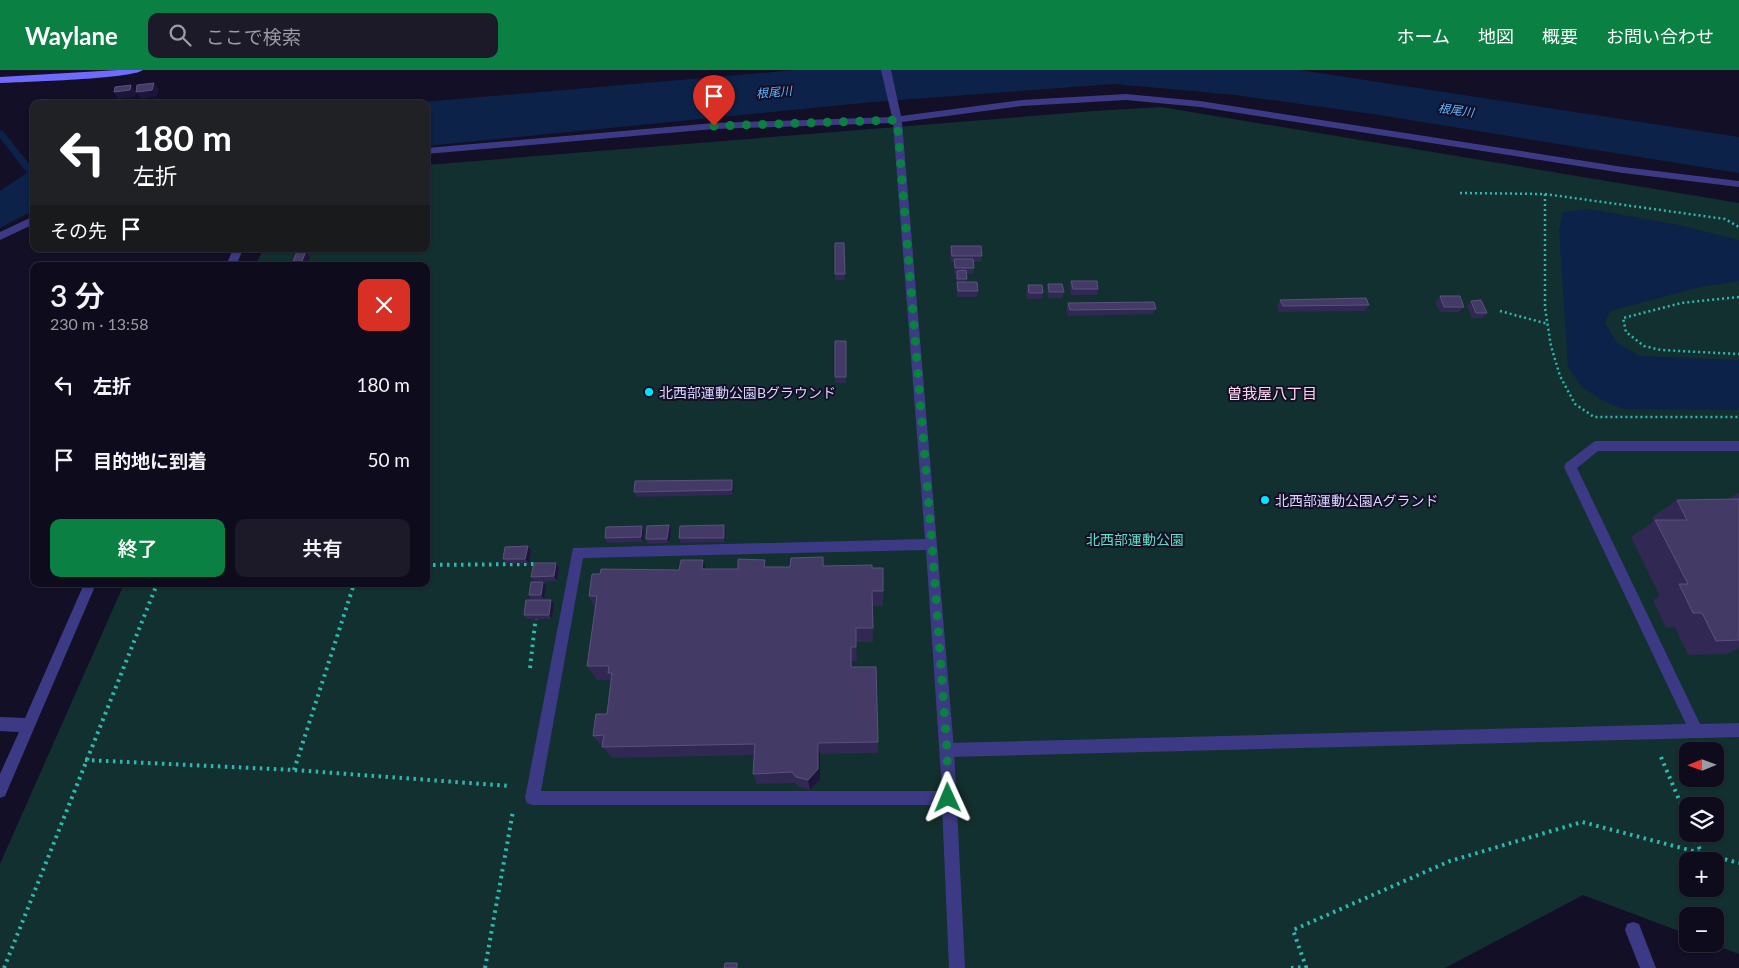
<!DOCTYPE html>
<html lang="ja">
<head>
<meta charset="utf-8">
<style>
  body { margin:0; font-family:Lato,"Noto Sans JP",sans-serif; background:#1c1929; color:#f1f3f6; height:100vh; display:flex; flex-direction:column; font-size:19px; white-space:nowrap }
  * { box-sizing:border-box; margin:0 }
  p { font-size:16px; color:#9b9ba3 }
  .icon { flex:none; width:28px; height:28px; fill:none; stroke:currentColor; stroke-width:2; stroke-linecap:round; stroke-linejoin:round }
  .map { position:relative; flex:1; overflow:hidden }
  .panel { position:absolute; left:30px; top:192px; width:400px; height:325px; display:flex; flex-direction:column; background:#0e0b1c; border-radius:10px; box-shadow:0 1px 4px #0004,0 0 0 1px #2e2b3b }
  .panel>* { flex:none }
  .hud { position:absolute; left:30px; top:30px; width:400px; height:152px; border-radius:10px; box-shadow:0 1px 4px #0004,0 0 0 1px #2e2b3b; background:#202124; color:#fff; overflow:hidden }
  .needle { width:32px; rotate:269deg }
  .controls { position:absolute; left:1679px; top:672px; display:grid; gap:10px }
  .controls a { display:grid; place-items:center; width:45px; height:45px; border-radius:10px; background:#0e0b1c; box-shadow:0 1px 4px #0004,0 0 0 1px #2e2b3b; font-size:25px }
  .pin { position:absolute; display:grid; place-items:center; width:42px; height:42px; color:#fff; margin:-51px -21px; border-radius:50% 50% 50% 0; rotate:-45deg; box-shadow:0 0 5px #0007 }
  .pin .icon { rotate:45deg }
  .me { position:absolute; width:55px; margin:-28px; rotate:359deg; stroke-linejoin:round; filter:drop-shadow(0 0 4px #0008) }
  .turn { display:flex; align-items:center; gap:18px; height:105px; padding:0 20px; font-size:22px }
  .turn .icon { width:65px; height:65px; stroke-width:2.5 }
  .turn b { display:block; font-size:35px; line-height:42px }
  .then { display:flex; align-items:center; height:48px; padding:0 20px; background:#0003; gap:10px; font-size:19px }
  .round { display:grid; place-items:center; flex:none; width:52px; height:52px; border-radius:10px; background:#1c1929 }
  .head { display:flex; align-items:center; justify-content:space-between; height:85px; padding:0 20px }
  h1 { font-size:30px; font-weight:600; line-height:38px }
  .primary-button { display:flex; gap:10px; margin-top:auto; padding:10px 20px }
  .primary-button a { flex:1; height:58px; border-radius:10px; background:#0b8043; color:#fff; font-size:20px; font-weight:600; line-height:58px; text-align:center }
  .primary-button a+a { background:#1c1929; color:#f1f3f6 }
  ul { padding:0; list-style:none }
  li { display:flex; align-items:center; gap:15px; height:75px; padding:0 20px }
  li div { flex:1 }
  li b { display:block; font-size:19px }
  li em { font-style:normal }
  header { display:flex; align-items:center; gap:30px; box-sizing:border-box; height:70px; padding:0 25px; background:#0b8043; color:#fff }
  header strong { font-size:24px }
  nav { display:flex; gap:28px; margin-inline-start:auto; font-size:18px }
  .search { width:350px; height:45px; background:#1c1929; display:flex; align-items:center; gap:12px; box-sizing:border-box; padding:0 18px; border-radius:10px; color:#9b9ba3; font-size:19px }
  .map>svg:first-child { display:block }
  .green { fill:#12302f; fill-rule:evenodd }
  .water { fill:#0c2248 }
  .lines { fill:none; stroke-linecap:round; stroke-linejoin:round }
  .stream { fill:#0c2248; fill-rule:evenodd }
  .path-far1 { stroke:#2fb8b0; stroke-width:2.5; stroke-dasharray:2 3; stroke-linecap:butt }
  .path { stroke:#2fb8b0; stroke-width:4; stroke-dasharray:2.5 4.5; stroke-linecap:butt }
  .service { fill:#3d3a85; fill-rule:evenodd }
  .minor { fill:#3d3a85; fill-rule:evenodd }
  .secondary { fill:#6f6bff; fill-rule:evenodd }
  .wall { fill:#312854 }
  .shaded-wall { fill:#1d163a }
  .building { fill:#433a66; stroke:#5a527e }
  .route { stroke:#0b8043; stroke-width:9; stroke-dasharray:0 16.2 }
  .poi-dot { fill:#00e5ff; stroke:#130f26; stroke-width:2 }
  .labels { text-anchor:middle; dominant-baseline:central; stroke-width:4; stroke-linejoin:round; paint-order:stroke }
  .far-water-label { font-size:12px; font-style:italic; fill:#62b6ff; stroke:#130f26 }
  .poi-label { font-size:14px; fill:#d9d4ff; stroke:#130f26; text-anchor:start }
  .park-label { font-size:14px; fill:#5fe0c0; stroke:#130f26 }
  .neighbourhood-label { font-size:15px; fill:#ffd6f0; stroke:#130f26 }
</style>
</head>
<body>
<header>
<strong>Waylane</strong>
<div class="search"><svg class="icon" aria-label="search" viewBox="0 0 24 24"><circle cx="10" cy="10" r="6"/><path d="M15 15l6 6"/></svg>ここで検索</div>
<nav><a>ホーム</a><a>地図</a><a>概要</a><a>お問い合わせ</a></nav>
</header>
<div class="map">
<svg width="1739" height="898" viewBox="0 0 1739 898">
  <rect width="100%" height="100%" fill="#130f26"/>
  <path class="green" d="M1161,37L1739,133V884L1712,874H1715V846H1688L1687,864L1583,825L1445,898H0V794L124,514H426V196H255L263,179H426V95L1094,41ZM1688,681H1715V709H1688ZM1688,736H1715V764H1688ZM1688,791H1715V819H1688Z"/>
  <path class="water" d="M796,0H1299L1739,67V103L1372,44L1235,25L1114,14L873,32L426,76V34H399Z
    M34,98V140L0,158V121Z
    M1589,139L1679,155L1739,170V211L1700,217L1610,241L1605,253L1617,273L1640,286L1739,290V340L1623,339L1603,331L1582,317L1568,297L1559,160L1563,142Z"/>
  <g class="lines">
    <path class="stream" d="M0,60L3,61L34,100V109L31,108L0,68Z"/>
    <path class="path-far1" d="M1460,123L1545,124L1725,149L1739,157
      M1545,124V238L1551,276L1560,306L1575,334L1594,347H1739
      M1739,227L1681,233L1623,248L1626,262L1644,276L1661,280L1739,284
      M1500,241L1548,254"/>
    <path class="path" d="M426,495L536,494
      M530,598L536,545
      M1661,687L1688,751
      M85,690L294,700L510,716
      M294,700L354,514
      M1693,764L1701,782
      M4,898L157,514
      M485,898L513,741
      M1291,898L1306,897L1293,860L1450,791L1582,752L1739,793"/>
    <path class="service" d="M1595,371H1739V381H1598L1577,398L1700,654L1739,653V667L947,687L942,685L940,680L942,675L947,673L1686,654L1564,397L1566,393Z"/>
    <path class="minor" d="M881,0H891L901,46L1022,30L1126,24L1200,31L1623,97L1739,111V117L1623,103L1200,37L1126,30L1022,36L902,52L954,680L965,898H949L942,735H532L527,733L525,728L573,478L925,469L893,53L714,59L426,84V78L714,53L892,47ZM926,480L942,721H541L583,488Z
      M34,146V154L0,170V162Z
      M233,179H243L236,196H226Z
      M84,514H96L5,726L0,728V704L19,662L0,661V647L25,648Z
      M1633,852L1639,854L1656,898H1640L1625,860L1627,854Z"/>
    <path class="secondary" d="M118,0H143C132,9 22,12 0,13V7Z"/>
  </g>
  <path class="wall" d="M835,173H844L845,210H835Z
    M951,176L982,186L981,192H973L974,198L973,204H966V212L978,221L977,227H957L956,204H954V192H951L950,182Z
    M1071,211L1098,219L1097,225H1071L1070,217Z
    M1048,214L1064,222L1062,228H1048L1047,220Z
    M1028,215L1043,223L1042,229H1027L1026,221Z
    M1440,226L1464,237L1459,242H1440L1435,232Z
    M1280,230L1369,235L1365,241L1279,242L1277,236Z
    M1471,231L1487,243L1482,248H1472L1467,236Z
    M1068,233L1156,239L1153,244L1068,246L1066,239Z
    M846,271V313H835V307Z
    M732,410L734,415L733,425L636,427L634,422Z
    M1738,423H1739V578L1727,584L1688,585L1675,557L1666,558L1653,530L1660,526L1631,467L1654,451L1652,447L1677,430L1728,429Z
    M669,455L671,460L669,473L648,474L646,469Z
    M726,459L725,472L681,473L679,468Z
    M644,461L643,472L607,473L605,468Z
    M531,481L529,493H506L503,489Z
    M823,487L824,496L872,498L883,521V536H872L873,572H856L857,591H852V597L878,672V683L820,684V710L810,720L799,717L795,713L757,714L753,704L754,685L612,688L593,666L607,644L611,610H597L587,596L595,538L589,526L600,504L679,500L703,490L705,499H738L766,497H790Z
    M556,493L559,498L557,511H534L531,507Z
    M546,516L544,529H532L529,525Z
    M551,530L554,534L552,549H527L524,545Z"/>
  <path class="shaded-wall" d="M154,13L159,19L157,26L141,29L136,22Z
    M131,15L136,22L135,27L118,29L114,22Z
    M306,181L310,187L307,196H300Z
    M732,410L734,415L733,425L732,420Z
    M669,455L671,460L669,473L667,469Z
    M724,455L726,459L725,472L724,468Z
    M642,456L644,461L643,472L641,467Z
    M528,476L531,481L529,493L525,489Z
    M703,490L708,506L702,499Z
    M556,493L559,498L557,511L554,506Z
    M543,512L546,516L544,529L541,525Z
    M551,530L554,534L552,549L549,545Z
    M818,673L820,684V710L810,720L808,710Z"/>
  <path class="building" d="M154,13L152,20L136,22L137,15Z
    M131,15L130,20L114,22L115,17Z
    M835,173H844L845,204H835Z
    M951,176H981L982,186H952Z
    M306,181L300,196H291L297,182Z
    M954,189H973L974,198H955Z
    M966,200L967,209H957V201Z
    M1071,211H1097L1098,219H1073Z
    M957,212H977L978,221H958Z
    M1048,214H1062L1064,222H1049Z
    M1028,215H1042L1043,223H1029Z
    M1440,226H1460L1464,237H1444Z
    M1366,228L1369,235L1283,236L1280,230Z
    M1481,230L1487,243H1476L1471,231Z
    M1154,232L1156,239L1070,240L1068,233Z
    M835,271H846V307H835Z
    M732,410V420L634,422L635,411Z
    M1739,429V570L1716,571L1702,543H1693L1679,514H1688L1655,450H1687L1677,430Z
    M669,455L667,469H646L647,456Z
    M724,455V468H679L680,456Z
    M642,456L641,467L605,468L606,457Z
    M528,476L525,489H503L505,477Z
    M823,487V496L872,495V498H883V521H872L873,558H856V577H851V597H876L878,672L818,673V699L808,710L796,707L792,702L753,704L755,674L602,677L604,665L593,666L596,644H607L612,603H608L609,596H587L597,526H589L592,504H600L601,499L679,500L681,490H703L702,499H738V489L765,490L764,497H790L791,488Z
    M534,493H556L554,506L531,507Z
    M531,512H543L541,525H529Z
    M526,530H551L549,545H524Z
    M725,893H737V898H724Z"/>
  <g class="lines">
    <path class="route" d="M714,56L897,50L932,474L947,680L948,728"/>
  </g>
  <g class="poi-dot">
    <circle cx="649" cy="322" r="5"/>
    <circle cx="1265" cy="430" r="5"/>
  </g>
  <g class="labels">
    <g class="far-water-label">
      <text transform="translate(774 22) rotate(-5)">根尾川</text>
      <text transform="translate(1456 40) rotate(8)">根尾川</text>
    </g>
    <g class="poi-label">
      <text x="659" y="322">北西部運動公園Bグラウンド</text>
      <text x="1275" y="430">北西部運動公園Aグランド</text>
    </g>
    <g class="park-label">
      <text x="1135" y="469">北西部運動公園</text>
    </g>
    <g class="neighbourhood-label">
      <text x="1272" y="323">曽我屋八丁目</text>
    </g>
  </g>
</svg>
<div class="controls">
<a><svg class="needle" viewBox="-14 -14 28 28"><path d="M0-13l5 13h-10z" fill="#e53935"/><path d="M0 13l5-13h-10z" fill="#9b9ba3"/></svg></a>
<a><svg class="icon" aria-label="layers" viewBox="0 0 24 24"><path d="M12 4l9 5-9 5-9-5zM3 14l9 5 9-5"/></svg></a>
<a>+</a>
<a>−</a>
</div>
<div class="pin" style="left:714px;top:56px;background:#d93025"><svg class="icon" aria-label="arrive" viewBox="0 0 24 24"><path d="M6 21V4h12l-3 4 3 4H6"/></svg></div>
<svg class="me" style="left:948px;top:728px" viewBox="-20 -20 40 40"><path d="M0-17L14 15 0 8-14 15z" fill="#0b8043" stroke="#fff" stroke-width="4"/></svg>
<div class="hud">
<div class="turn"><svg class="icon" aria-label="left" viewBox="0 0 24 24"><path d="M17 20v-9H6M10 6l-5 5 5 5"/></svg><div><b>180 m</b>左折</div></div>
<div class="then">その先<svg class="icon" aria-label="arrive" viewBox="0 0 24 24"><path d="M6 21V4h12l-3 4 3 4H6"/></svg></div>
</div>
<section class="panel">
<div class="head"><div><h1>3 分</h1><p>230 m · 13:58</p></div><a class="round" style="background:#d93025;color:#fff"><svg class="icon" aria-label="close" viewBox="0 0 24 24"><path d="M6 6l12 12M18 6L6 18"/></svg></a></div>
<ul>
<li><svg class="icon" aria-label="left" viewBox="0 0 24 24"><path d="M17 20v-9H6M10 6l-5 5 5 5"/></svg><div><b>左折</b></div><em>180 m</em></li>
<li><svg class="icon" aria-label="arrive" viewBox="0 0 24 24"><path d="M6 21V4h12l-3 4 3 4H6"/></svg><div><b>目的地に到着</b></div><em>50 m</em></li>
</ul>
<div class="primary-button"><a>終了</a><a>共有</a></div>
</section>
</div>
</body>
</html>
